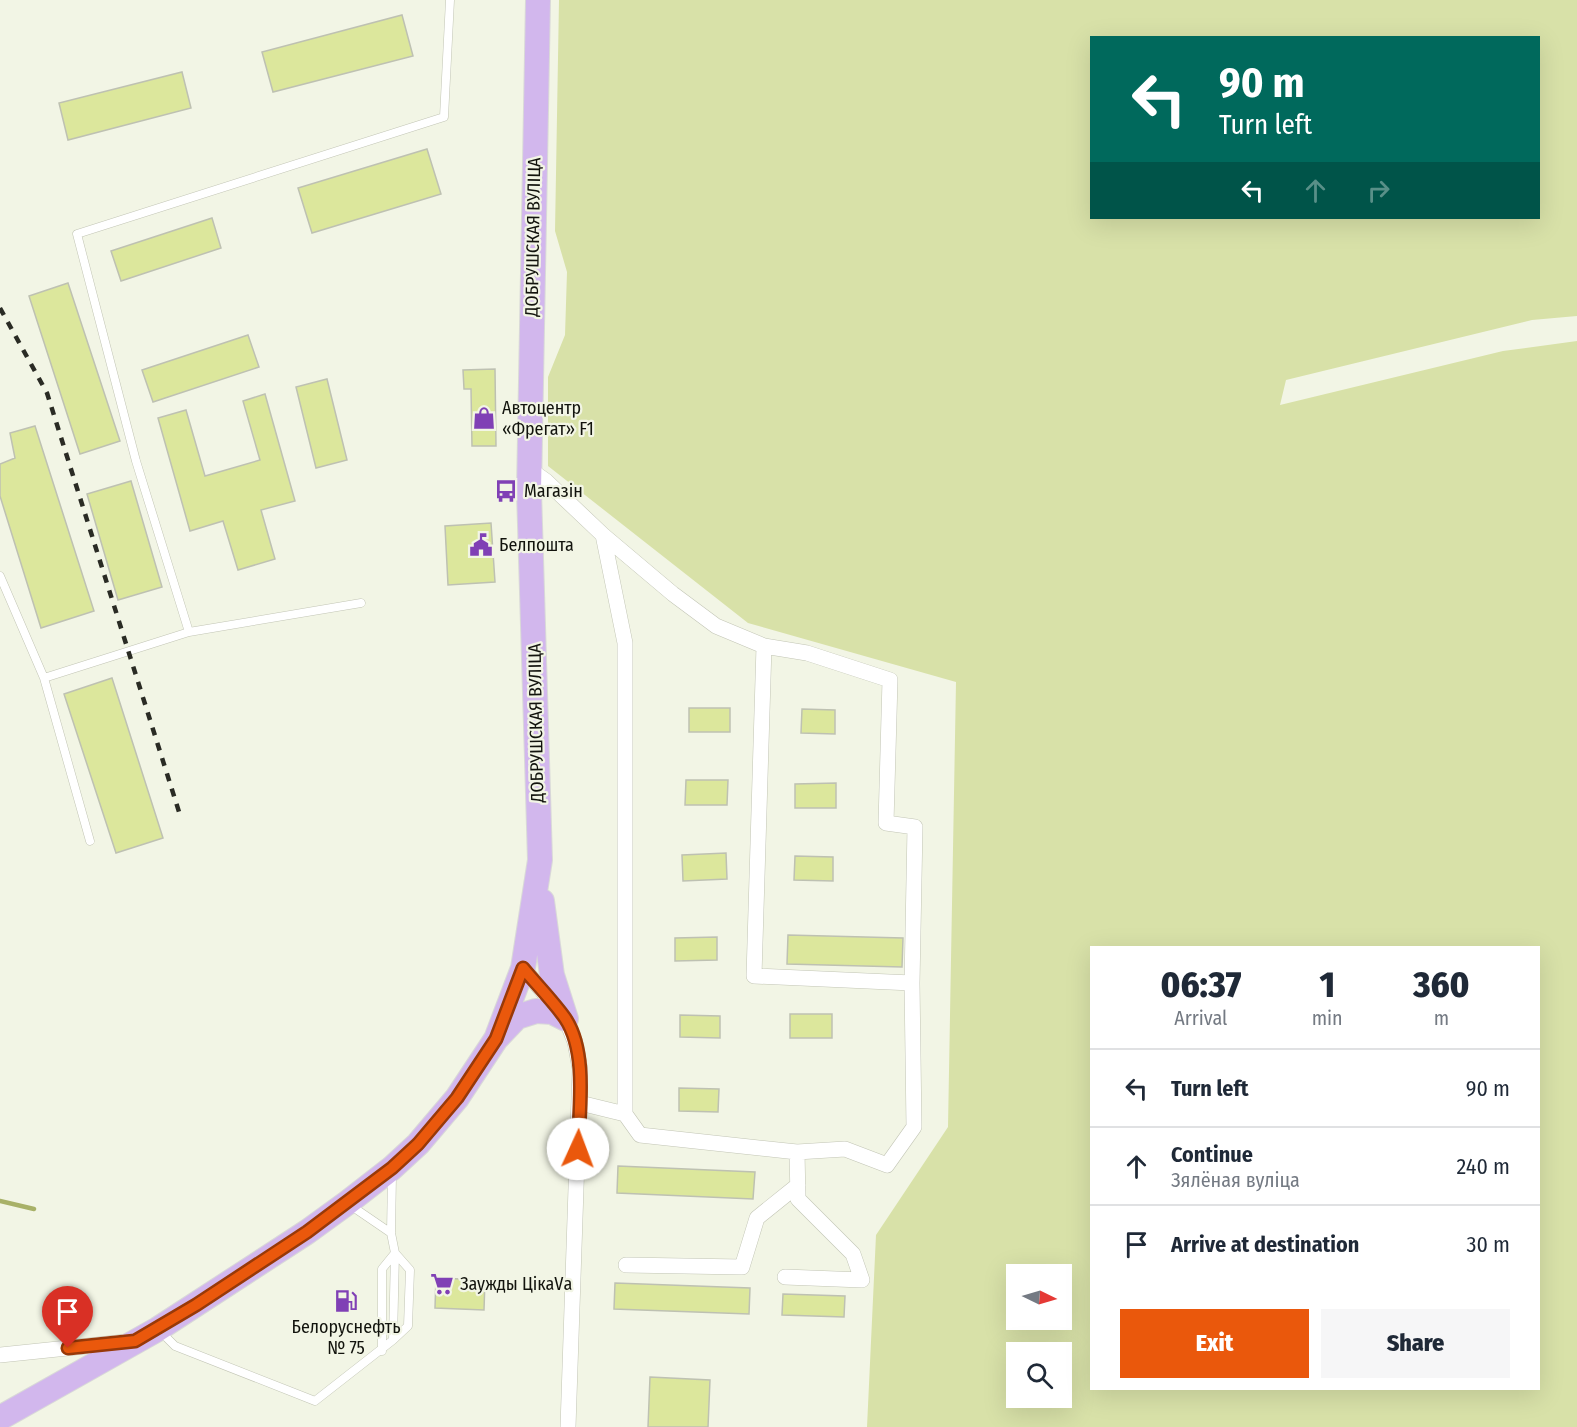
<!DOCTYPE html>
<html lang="en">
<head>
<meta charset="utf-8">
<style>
  body { margin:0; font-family:"Fira Sans Condensed",sans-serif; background:#f6f6f7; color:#1f2937; height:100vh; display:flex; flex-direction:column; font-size:22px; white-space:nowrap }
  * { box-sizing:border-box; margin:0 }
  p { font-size:20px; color:#747a83 }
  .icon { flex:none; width:33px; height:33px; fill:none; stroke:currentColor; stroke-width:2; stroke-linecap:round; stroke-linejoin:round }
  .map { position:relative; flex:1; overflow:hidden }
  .drawer { position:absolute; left:1090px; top:946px; width:450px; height:444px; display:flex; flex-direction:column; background:#fff; border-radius:0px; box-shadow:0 6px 24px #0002 }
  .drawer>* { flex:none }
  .banner { position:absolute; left:1090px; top:36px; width:450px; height:183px; border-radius:0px; box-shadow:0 6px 24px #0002; background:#00695c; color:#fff; overflow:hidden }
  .needle { width:39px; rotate:95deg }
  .controls { position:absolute; left:1006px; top:1264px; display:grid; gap:12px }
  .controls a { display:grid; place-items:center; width:66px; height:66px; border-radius:0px; background:#fff; box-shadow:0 6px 24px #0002; font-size:30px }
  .pin { position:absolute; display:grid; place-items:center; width:51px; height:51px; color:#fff; margin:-62px -26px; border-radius:50% 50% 50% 0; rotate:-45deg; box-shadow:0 0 6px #0007 }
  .pin .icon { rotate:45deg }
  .me { position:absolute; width:66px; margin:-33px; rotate:2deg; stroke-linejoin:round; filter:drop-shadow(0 0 4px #0008) }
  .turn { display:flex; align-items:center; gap:21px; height:126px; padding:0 30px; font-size:27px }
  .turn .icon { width:78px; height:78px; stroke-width:2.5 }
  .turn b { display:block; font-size:42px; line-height:51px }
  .lanes { display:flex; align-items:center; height:57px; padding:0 30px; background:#0003; justify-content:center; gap:30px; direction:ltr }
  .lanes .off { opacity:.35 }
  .eta { display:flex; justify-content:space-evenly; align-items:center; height:102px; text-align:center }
  .eta b { font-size:36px; font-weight:800; line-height:42px }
  .action { display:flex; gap:12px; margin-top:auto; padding:12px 30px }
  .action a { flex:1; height:69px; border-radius:0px; background:#ea580c; color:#fff; font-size:24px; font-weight:800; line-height:69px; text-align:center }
  .action a+a { background:#f6f6f7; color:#1f2937 }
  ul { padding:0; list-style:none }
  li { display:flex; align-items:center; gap:18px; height:78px; padding:0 30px; border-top:2px solid #e0e1e3 }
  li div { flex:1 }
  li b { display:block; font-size:22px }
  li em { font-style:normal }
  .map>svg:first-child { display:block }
  .green { fill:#d8e1a8; fill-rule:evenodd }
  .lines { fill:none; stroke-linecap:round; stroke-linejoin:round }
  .stream { stroke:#a8b168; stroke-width:4.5 }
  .building { fill:#dce79c; stroke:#bec1b2; stroke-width:1.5 }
  .service-casing { stroke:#c2c5b5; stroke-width:9 }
  .minor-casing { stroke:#c2c5b5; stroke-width:16 }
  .primary-casing { stroke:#d9d9d8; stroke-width:26 }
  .service { stroke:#fff; stroke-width:8 }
  .minor { stroke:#fff; stroke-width:15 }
  .primary { stroke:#d2b7ed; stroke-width:24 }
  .rail { stroke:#2a2b24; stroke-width:4.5; stroke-dasharray:8 8; stroke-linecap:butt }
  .route-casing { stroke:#983908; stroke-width:15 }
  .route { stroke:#ea580c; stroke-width:10 }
  .labels { text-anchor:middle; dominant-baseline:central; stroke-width:4.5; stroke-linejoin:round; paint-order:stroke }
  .street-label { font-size:18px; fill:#12130d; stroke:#f2f5e5 }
  .poi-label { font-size:18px; fill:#12130d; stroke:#f2f5e5; text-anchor:start }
</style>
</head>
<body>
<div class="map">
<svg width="1577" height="1427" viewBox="0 0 1577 1427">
  <rect width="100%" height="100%" fill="#f2f5e5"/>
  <path class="green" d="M559,0H1577V316L1532,320L1286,380L1280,405L1503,351L1577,341V1427H867L876,1235L948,1127L956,682L748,623L548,466V377L565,335L567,272L555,231ZM1092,38H1539V218H1092ZM1092,948H1539V1389H1092ZM1017,1275H1062V1320H1017ZM1017,1353H1062V1398H1017Z"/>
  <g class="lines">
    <path class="stream" d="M0,1201L34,1209"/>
  </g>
  <path class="building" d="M402,15L413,56L273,92L262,52Z
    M182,72L191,108L68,140L59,103Z
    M427,149L441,194L312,233L298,188Z
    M212,218L221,248L121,281L111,251Z
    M68,283L120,441L80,454L29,296Z
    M248,335L259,367L153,402L142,370Z
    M495,369L496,446H472L471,389H464L463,370Z
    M327,379L347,460L316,468L296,387Z
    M265,394L295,501L261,510L275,559L238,570L223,521L190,531L158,418L186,410L205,476L260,460L243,401Z
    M35,426L94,611L41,628L0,496V464L15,458L10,433Z
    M131,481L162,587L118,600L87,494Z
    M491,523L495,582L448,585L445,526Z
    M112,678L163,838L116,853L64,694Z
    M689,708H730V732H689Z
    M802,709L835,710V734L801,733Z
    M686,780H728L727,805H685Z
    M836,783V808H795V784Z
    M726,853L727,879L683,881L682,855Z
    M795,856L833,857V881L794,880Z
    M788,935L903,938L902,967L787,964Z
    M717,937V960L675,961V938Z
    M790,1014H832V1038H790Z
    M680,1015L720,1016V1038L680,1037Z
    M679,1088L719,1089L718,1112L679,1111Z
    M618,1166L755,1172L753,1199L617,1193Z
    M436,1278L485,1280L484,1310L435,1308Z
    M615,1283L750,1288L749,1314L614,1309Z
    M783,1294L845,1296L844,1317L782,1315Z
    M650,1377L710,1380L708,1427H648Z"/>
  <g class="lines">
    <g class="service-casing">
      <path id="service" d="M0,576L44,678L90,841
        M189,632L136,461L77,234L444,117L450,0
        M44,678L189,632L361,603
        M350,1205L391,1233
        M161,1332L175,1346L315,1401L393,1340L395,1253L391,1233L392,1175
        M382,1351V1269L395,1253L410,1270L408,1326L393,1340"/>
    </g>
    <g class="minor-casing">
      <path id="minor" d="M529,469L546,481L603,535L673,594L716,626L764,646L807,653L890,680L886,823L915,827L912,983L914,1127L887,1165L845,1149L797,1152L640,1135L625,1114L580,1103
        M603,535L625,643V1114
        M764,646L754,976L912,983
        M523,968L566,1019L575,1042L580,1069L568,1427
        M626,1265L742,1267L757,1218L798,1185
        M785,1277L862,1280L853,1254L798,1199L797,1152
        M0,1355L125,1342"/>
    </g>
    <g class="primary-casing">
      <path id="primary" d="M542,901L552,975L566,1019
        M496,1039L523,968L540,860L529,491L538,0
        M0,1418L158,1329L307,1232L347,1203L392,1168L418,1144L457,1098L496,1039L517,1017L536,1011L552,1012L566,1019"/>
    </g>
    <use href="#service" class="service"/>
    <use href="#minor" class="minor"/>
    <use href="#primary" class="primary"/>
    <path class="rail" d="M0,308L47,393L180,815"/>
  </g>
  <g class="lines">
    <g class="route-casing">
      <path id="route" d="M68,1348L135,1341L196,1305L307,1232L392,1168L418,1144L457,1098L496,1039L523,968C537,985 553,1001 565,1018C588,1052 579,1110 578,1149"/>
    </g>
    <use href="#route" class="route"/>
  </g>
  <defs>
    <g id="shop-bare" transform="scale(1.8)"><path d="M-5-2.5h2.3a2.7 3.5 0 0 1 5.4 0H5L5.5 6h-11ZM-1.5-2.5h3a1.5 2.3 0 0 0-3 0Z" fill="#8040b5" stroke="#f2f5e5" stroke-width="2.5" paint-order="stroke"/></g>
    <g id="bus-bare" transform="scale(1.8)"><path d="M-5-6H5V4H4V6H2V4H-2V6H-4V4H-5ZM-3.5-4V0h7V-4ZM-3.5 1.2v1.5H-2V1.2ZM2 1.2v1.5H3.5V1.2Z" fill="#8040b5" stroke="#f2f5e5" stroke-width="2.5" paint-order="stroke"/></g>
    <g id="civic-bare" transform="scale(1.8)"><path d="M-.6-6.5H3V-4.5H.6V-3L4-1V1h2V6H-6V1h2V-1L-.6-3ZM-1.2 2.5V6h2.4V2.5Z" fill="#8040b5" stroke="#f2f5e5" stroke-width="2.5" paint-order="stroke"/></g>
    <g id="supermarket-bare" transform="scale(1.8)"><path d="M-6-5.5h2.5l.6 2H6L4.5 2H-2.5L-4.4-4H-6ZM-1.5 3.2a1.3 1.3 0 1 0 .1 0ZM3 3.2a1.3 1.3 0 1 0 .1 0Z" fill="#8040b5" stroke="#f2f5e5" stroke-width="2.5" paint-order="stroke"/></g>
    <g id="fuel-bare" transform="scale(1.8)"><path d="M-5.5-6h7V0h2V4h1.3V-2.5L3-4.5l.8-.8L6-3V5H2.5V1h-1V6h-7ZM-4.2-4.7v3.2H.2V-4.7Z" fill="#8040b5" stroke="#f2f5e5" stroke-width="2.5" paint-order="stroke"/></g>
  </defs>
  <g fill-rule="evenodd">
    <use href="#shop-bare" x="484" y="418"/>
    <use href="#bus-bare" x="506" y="491"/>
    <use href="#civic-bare" x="481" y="545"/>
    <use href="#supermarket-bare" x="442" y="1284"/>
    <use href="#fuel-bare" x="346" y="1301"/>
  </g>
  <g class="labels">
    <g class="street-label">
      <text transform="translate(533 237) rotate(-89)">ДОБРУШСКАЯ ВУЛІЦА</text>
      <text transform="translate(536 723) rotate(-91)">ДОБРУШСКАЯ ВУЛІЦА</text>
    </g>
    <g class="poi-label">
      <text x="502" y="408">Автоцентр<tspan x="502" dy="21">«Фрегат» F1</tspan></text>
      <text x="524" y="491">Магазін</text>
      <text x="499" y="545">Белпошта</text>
      <text x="460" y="1284">Заужды ЦікаVа</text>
      <text x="346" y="1327" text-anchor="middle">Белоруснефть<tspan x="346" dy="21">№ 75</tspan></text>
    </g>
  </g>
</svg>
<div class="controls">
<a><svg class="needle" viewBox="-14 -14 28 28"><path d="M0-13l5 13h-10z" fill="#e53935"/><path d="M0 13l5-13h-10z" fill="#747a83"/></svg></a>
<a><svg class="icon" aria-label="search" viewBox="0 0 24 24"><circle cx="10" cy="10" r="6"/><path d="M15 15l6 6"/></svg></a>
</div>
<div class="pin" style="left:68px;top:1348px;background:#d93025"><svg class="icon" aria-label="arrive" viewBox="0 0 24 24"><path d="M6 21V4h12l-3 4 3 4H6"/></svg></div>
<svg class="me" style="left:578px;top:1149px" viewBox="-20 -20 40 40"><circle r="19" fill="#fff"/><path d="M0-13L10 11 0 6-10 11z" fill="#ea580c"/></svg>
<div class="banner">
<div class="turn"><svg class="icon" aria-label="left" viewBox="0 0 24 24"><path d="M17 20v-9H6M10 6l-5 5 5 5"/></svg><div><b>90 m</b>Turn left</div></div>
<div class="lanes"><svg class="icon" aria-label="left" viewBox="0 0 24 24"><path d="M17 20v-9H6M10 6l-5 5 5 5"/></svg><svg class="icon off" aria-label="ahead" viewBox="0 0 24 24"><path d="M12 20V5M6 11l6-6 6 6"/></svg><svg class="icon off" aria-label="right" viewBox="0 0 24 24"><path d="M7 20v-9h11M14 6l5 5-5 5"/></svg></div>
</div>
<section class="drawer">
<div class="eta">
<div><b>06:37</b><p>Arrival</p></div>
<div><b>1</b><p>min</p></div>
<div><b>360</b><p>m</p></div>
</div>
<ul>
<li><svg class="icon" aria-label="left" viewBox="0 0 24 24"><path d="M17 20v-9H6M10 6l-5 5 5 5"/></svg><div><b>Turn left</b></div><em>90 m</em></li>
<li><svg class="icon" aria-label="ahead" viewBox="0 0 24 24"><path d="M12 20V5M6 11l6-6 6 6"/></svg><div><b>Continue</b><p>Зялёная вуліца</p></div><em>240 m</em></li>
<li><svg class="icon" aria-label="arrive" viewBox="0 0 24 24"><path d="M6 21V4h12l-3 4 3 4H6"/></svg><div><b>Arrive at destination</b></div><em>30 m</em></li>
</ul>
<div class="action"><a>Exit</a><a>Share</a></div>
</section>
</div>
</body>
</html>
